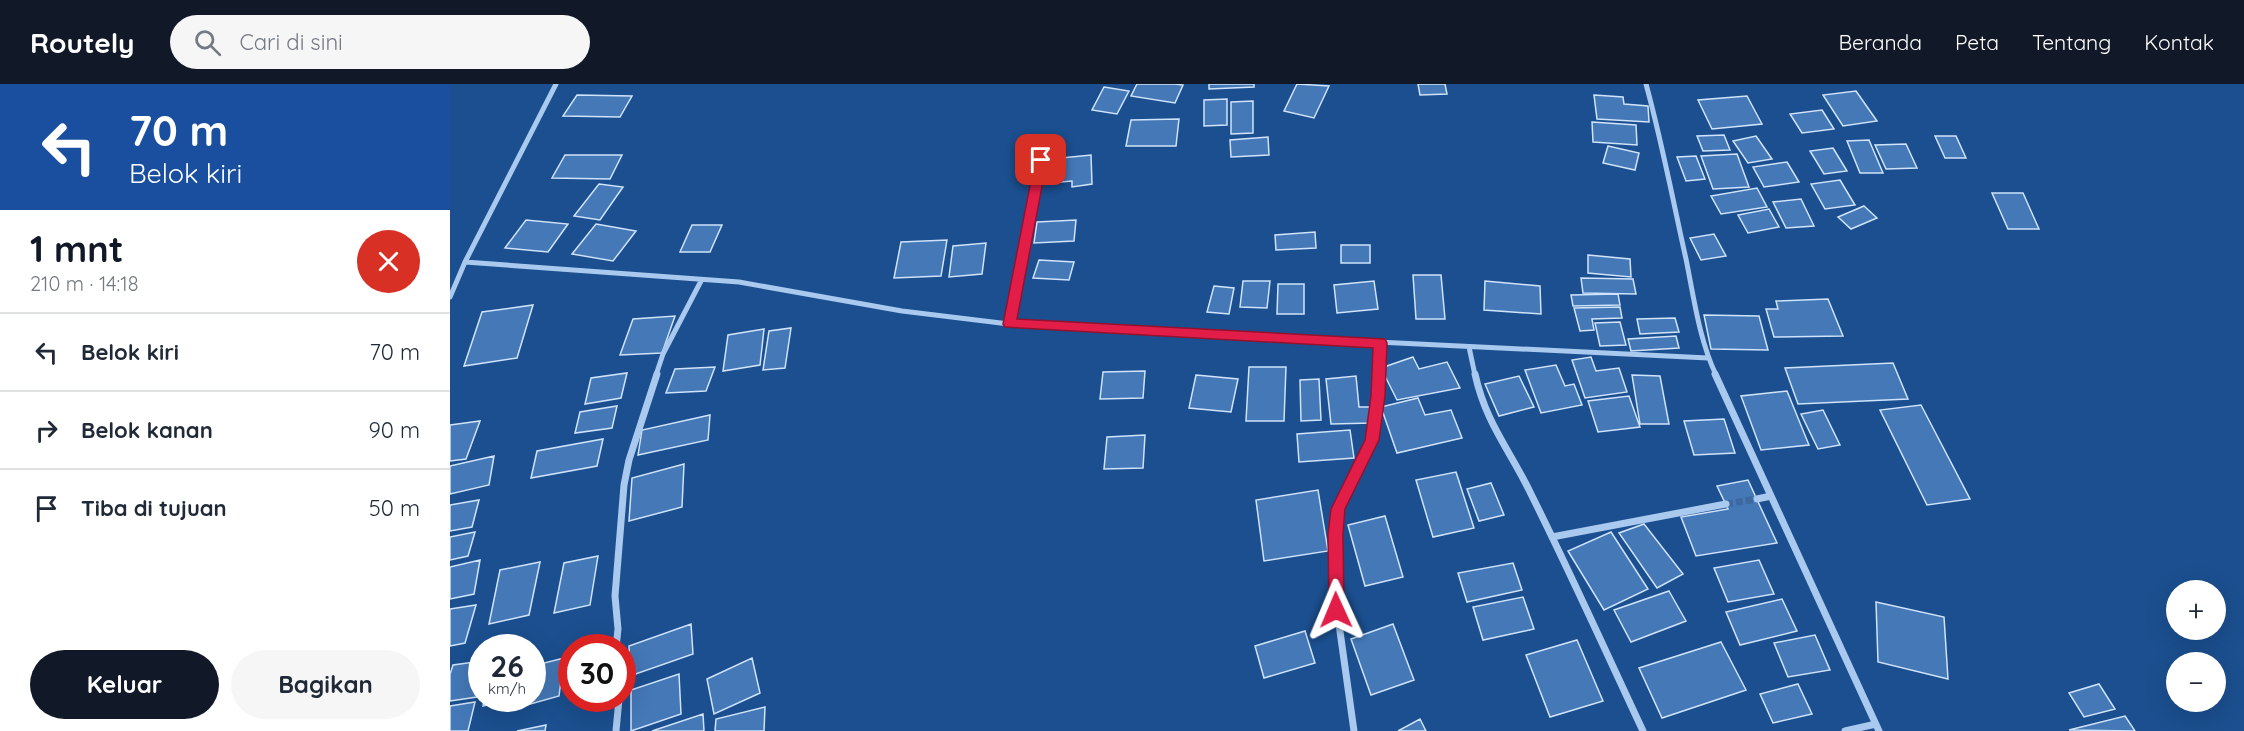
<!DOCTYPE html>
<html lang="id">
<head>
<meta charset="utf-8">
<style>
  body { margin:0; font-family:Quicksand,sans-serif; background:#f6f6f7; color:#1f2937; height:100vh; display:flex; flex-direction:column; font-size:22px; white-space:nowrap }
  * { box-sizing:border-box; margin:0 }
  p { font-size:20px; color:#747a83 }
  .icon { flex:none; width:33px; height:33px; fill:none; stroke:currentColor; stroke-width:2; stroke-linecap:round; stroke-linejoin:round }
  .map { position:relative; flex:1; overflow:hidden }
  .sheet { display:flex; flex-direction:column; background:#fff; width:450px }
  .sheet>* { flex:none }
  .hud { background:#1a4fa0; color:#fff; overflow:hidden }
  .fabs { position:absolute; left:1716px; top:496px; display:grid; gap:12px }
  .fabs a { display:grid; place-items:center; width:60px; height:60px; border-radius:50%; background:#fff; box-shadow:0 6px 24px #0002; font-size:30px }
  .speed { position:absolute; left:18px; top:550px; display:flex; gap:12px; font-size:30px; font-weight:700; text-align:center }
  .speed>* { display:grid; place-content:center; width:78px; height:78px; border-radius:50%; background:#fff; box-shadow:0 6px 24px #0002; line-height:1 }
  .speed small { font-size:15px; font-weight:400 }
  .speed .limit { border:9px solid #d22; background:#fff; color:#111 }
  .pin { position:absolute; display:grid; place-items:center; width:51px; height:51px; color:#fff; margin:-26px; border-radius:12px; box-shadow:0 3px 9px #0006 }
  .me { position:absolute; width:66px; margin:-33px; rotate:359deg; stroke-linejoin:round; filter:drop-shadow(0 0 4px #0008) }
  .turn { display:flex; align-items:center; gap:21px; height:126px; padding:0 30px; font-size:27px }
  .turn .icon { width:78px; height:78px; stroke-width:2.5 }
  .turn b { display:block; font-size:42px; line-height:51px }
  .round { display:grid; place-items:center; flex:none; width:63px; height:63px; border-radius:32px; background:#f6f6f7 }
  .summary { display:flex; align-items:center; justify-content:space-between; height:102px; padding:0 30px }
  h1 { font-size:36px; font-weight:700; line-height:45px; color:#111827 }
  .cta { display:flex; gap:12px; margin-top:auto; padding:12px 30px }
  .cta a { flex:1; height:69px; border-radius:36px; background:#111827; color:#fff; font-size:24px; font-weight:700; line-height:69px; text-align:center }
  .cta a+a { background:#f6f6f7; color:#1f2937 }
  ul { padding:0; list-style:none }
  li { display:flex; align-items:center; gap:18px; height:78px; padding:0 30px; border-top:2px solid #e0e1e3 }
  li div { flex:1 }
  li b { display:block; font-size:22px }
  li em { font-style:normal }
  header { display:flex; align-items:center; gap:36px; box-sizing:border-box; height:84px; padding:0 30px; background:#111827; color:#fff }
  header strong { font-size:28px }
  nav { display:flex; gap:33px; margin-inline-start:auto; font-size:21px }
  .search { width:420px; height:54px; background:#f6f6f7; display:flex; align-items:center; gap:15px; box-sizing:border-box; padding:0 21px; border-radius:33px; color:#747a83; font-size:22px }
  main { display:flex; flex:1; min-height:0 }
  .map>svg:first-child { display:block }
  .building { fill:#4478b7; stroke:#cfe3fa; stroke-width:1.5 }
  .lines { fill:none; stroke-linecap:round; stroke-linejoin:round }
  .street-tunnel { stroke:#3d69a0; stroke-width:7; stroke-dasharray:7 3; stroke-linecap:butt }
  .street-far1 { stroke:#a9c9ee; stroke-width:5 }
  .street { stroke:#a9c9ee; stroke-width:7 }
  .route { fill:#e11d48; stroke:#92132f; stroke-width:1.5 }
</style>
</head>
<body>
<header>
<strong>Routely</strong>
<div class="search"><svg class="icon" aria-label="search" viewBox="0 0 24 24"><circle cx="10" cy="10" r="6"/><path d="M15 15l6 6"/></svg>Cari di sini</div>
<nav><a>Beranda</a><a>Peta</a><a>Tentang</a><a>Kontak</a></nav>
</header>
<main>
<section class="sheet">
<div class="hud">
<div class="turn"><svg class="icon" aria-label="left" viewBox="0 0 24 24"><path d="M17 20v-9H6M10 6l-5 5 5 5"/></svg><div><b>70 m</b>Belok kiri</div></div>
</div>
<div class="summary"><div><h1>1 mnt</h1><p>210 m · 14:18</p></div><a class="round" style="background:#d93025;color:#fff"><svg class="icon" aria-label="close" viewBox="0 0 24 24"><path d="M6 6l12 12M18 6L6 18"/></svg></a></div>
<ul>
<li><svg class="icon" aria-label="left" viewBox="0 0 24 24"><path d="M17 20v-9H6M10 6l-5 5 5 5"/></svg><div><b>Belok kiri</b></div><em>70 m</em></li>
<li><svg class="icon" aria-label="right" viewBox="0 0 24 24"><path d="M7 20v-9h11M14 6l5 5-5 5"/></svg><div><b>Belok kanan</b></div><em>90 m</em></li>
<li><svg class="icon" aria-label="arrive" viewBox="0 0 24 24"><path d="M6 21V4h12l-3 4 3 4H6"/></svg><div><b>Tiba di tujuan</b></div><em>50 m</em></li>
</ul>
<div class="cta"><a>Keluar</a><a>Bagikan</a></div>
</section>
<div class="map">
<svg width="1794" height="647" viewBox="0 0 1794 647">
  <rect width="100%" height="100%" fill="#1b4f8f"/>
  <path class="building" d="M687,0H725L733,1L725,19L681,12Z
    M759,0H804V3L759,5Z
    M847,0L879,2L864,34L834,27Z
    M968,0H995L997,10L970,11Z
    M654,3L679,7L667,30L642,26Z
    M1406,7L1427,37L1393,42L1373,11Z
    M127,11L182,12L170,33L113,32Z
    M1144,11L1173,13L1174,20L1198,22L1199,38L1147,35Z
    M1297,12L1312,40L1262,45L1248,16Z
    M777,15V41L754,42V16Z
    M803,17V49L781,50V18Z
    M1372,26L1384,45L1352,49L1340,30Z
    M729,35L726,62H676L681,36Z
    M1142,38L1186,41L1187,61L1143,58Z
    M1274,51L1280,66L1253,67L1247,52Z
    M1306,52L1322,75L1298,79L1283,57Z
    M1485,52H1506L1516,74H1495Z
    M818,53L819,71L781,73L780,56Z
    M1419,56L1433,89H1410L1397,57Z
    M1456,60L1467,84L1436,85L1425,61Z
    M1158,62L1189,69L1185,86L1153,79Z
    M1383,64L1397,87L1374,90L1360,67Z
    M1287,70L1299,103L1263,105L1251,72Z
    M115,71H172L160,95L102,94Z
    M641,71L642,100L622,103V97L600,99L601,75Z
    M1246,72L1255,95L1236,97L1227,73Z
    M1337,78L1349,98L1314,103L1303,83Z
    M1390,96L1405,121L1375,125L1361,100Z
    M149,100L173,103L150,136L124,132Z
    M1307,104L1317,123L1271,130L1261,112Z
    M1542,109H1573L1589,145H1558Z
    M1351,115L1364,142L1336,144L1323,118Z
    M1414,122L1427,134L1401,145L1388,133Z
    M1319,125L1329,143L1298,149L1288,131Z
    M76,136L118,140L98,168L55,164Z
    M626,136L624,157L584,159L587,138Z
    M146,140L186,147L163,177L122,170Z
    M242,141H272L260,168H230Z
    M865,148L866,164L826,166L825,151Z
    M1264,150L1276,172L1251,176L1240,154Z
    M497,156L491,192L444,194L451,158Z
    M536,159L532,190L499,193L503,162Z
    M891,161H920V179H891Z
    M1138,171L1180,175L1181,193L1138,189Z
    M589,176L624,178L619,196L583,194Z
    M963,191H991L995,235H966Z
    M1131,194L1183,195L1186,210L1133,209Z
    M793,197H820L817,224L790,223Z
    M924,197L928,225L887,229L884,201Z
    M1035,197L1090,202L1091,230L1034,226Z
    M828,200H854V230H827Z
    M764,202L784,204L779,230L757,228Z
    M1168,210L1170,221L1123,222L1121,211Z
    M1378,215L1393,252L1324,253L1316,225H1328L1326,217Z
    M83,221L67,274L14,282L32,228Z
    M1170,223L1172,234L1142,235L1144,246L1130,247L1124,224Z
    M1254,231L1309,232L1318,266L1261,265Z
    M225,232L212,269L170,271L183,235Z
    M1225,234L1229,248L1190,250L1187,235Z
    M1170,238L1176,261L1150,262L1145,239Z
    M341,244L335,284L313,286L319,247Z
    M314,245L310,281L273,287L278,251Z
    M1226,252L1229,264L1181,267L1178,255Z
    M963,273L969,285L997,278L1010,304L947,316L931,284Z
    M1141,273L1146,287L1169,284L1177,308L1135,314L1122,276Z
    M1443,279L1458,315L1348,320L1335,284Z
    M1106,281L1115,302L1124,300L1132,321L1091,329L1075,286Z
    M265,283L256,307L216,309L225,285Z
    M799,283H836L834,337H796Z
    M695,287L693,314L650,315L653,288Z
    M177,289L171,314L135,320L141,294Z
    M746,291L788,295L781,328L739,324Z
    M1182,291L1210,292L1219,340H1190Z
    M906,292L909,323H921L922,339L881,340L876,295Z
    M1069,292L1084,323L1049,332L1035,300Z
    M869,295L871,336L851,337L850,296Z
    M1337,307L1359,361L1311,366L1291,312Z
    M1179,312L1190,343L1148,348L1138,317Z
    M968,314L975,331L1001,326L1012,354L947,369L931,323Z
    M1471,321L1520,415L1477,421L1430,326Z
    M167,322L162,344L125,349L130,328Z
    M1373,326L1390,361L1368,365L1351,330Z
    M260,331L258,356L188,371L192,346Z
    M1274,335L1285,369L1244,371L1234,337Z
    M30,337L16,375L0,377V341Z
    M900,346L904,374L849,378L847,350Z
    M695,351L693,384L654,385L657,353Z
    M153,355L147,382L81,394L87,367Z
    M44,372L39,401L0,410V382Z
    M234,380L232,423L179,437L182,394Z
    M1006,388L1024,444L983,453L966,396Z
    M1298,396L1327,459L1246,472L1231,433L1278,425L1267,402Z
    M1041,399L1054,431L1029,437L1017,405Z
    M868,406L878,467L814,477L806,416Z
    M29,416L22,443L0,447V421Z
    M935,432L953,493L915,502L898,441Z
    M1194,440L1233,490L1207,504L1169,449Z
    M25,448L18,472L0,476V453Z
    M1161,448L1198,505L1154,526L1118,467Z
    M148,472L140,521L104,529L114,479Z
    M30,476L24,510L0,515V483Z
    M1309,476L1324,510L1278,518L1264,484Z
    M90,478L79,531L39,540L50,486Z
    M1063,479L1072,506L1017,518L1008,489Z
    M1219,507L1236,537L1181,558L1164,526Z
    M1073,513L1084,545L1033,556L1023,523Z
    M1332,515L1347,547L1290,561L1276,528Z
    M1426,518L1494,533L1498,595L1428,578Z
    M26,521L15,559L0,562V525Z
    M241,540L243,570L180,592L179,562Z
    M943,540L964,596L921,611L901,555Z
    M855,547L865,579L814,594L805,562Z
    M1365,551L1380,586L1338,593L1324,559Z
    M1127,556L1153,617L1100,633L1076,571Z
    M1271,558L1296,606L1212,634L1189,584Z
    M114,574L109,612L77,621L78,615H82V582Z
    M302,574L310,609L264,630L257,595Z
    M32,577V597L27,613L0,617V590L3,581Z
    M229,590L231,630L181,647V606Z
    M1348,600L1362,630L1323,639L1310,610Z
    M1649,600L1665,625L1634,633L1619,609Z
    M34,615H61L33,622Z
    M25,618L18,647H0V622Z
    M315,623L314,647H265L266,635Z
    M253,630L254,647H202Z
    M1675,632L1685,647L1619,646Z
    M970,635L976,647H948Z
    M96,641L95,647H67Z"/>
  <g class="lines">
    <path class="street-tunnel" d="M1276,420L1307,415"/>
    <path class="street-far1" d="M1196,0C1212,58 1223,117 1236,175C1244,214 1249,255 1266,291
      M15,178L289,198L452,227L559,240L1258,274
      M0,213L15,178L106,0
      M559,240L591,76
      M1019,263L1025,291
      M206,291L213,270L251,197
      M929,291L930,259"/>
    <path class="street" d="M1025,290C1036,340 1060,366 1081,410C1120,488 1156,568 1193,647
      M1265,290L1429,647
      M1307,415L1321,412
      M1102,453L1276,420
      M166,564L168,545L165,512L174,401L179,376L207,290
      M166,647L169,615
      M904,647L887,526L885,450L888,425L922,356L929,290
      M1395,647L1426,640"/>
  </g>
  <path class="route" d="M591,72L597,76L567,235L935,255L937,259L935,312L929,356L895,425L893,450L894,526L892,532L886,534L881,532L879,526L878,450L881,425L915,356L921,312L923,264L555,243L553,240L585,76Z"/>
</svg>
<div class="fabs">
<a>+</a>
<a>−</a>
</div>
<div class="speed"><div>26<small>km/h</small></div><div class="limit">30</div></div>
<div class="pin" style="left:591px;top:76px;background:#d93025"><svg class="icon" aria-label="arrive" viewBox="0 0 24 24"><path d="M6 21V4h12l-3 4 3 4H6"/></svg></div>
<svg class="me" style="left:886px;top:526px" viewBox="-20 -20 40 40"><path d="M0-17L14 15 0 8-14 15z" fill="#e11d48" stroke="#fff" stroke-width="4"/></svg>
</div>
</main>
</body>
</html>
